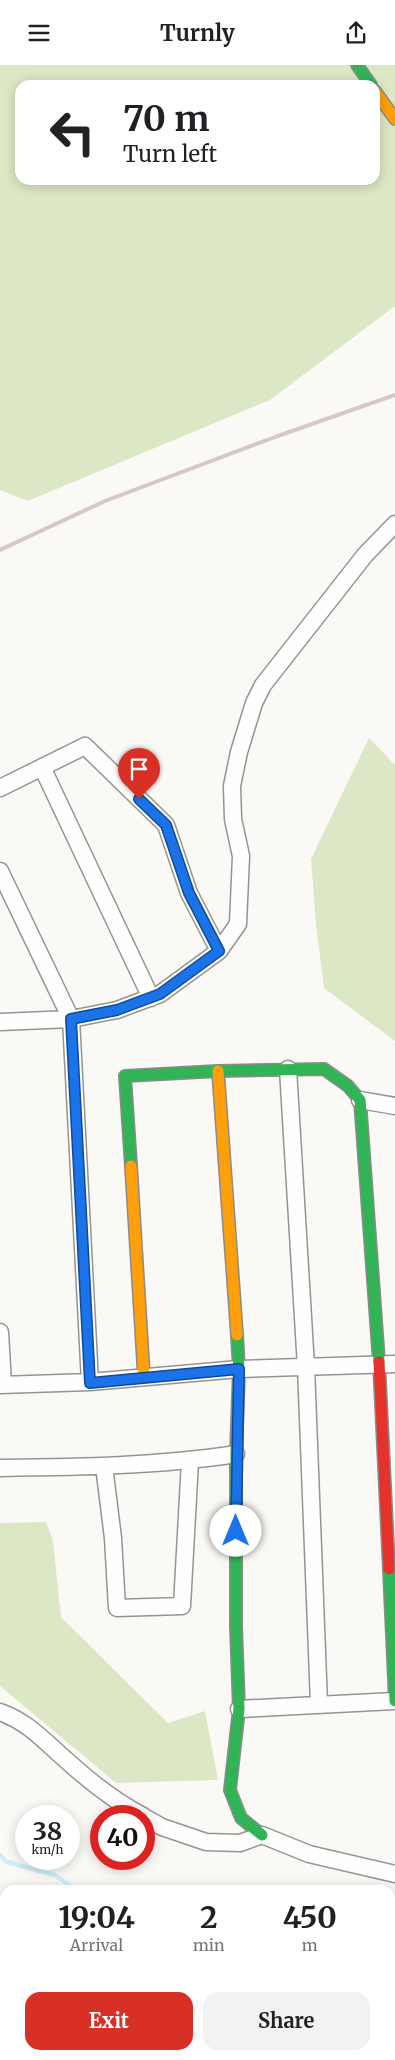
<!DOCTYPE html>
<html lang="en">
<head>
<meta charset="utf-8">
<style>
  body { margin:0; font-family:Merriweather,serif; background:#f2f2f2; color:#202124; height:100vh; display:flex; flex-direction:column; font-size:19px; white-space:nowrap }
  * { box-sizing:border-box; margin:0 }
  p { font-size:16px; color:#757577 }
  .icon { flex:none; width:28px; height:28px; fill:none; stroke:currentColor; stroke-width:2; stroke-linecap:round; stroke-linejoin:round }
  .map { position:relative; flex:1; overflow:hidden }
  .side { position:absolute; left:0px; top:1820px; width:395px; height:175px; display:flex; flex-direction:column; background:#fff; border-radius:15px 15px 0 0; box-shadow:0 2px 12px #0003 }
  .side>* { flex:none }
  .hud { position:absolute; left:15px; top:15px; width:365px; height:105px; border-radius:15px; box-shadow:0 2px 12px #0003; background:#fff; color:#202124; overflow:hidden }
  .speed { position:absolute; left:15px; top:1740px; display:flex; gap:10px; font-size:25px; font-weight:700; text-align:center }
  .speed>* { display:grid; place-content:center; width:65px; height:65px; border-radius:50%; background:#fff; box-shadow:0 2px 12px #0003; line-height:1 }
  .speed small { font-size:12px; font-weight:400 }
  .speed .limit { border:8px solid #d22; background:#fff; color:#111 }
  .pin { position:absolute; display:grid; place-items:center; width:42px; height:42px; color:#fff; margin:-51px -21px; border-radius:50% 50% 50% 0; rotate:-45deg; box-shadow:0 0 5px #0007 }
  .pin .icon { rotate:45deg }
  .me { position:absolute; width:55px; margin:-28px; rotate:0deg; stroke-linejoin:round; filter:drop-shadow(0 0 4px #0008) }
  .turn { display:flex; align-items:center; gap:18px; height:105px; padding:0 25px; font-size:22px }
  .turn .icon { width:65px; height:65px; stroke-width:2.5 }
  .turn b { display:block; font-size:35px; line-height:42px }
  .eta { display:flex; justify-content:space-evenly; align-items:center; height:85px; text-align:center }
  .eta b { font-size:30px; font-weight:700; line-height:35px }
  .cta { display:flex; gap:10px; margin-top:auto; padding:10px 25px }
  .cta a { flex:1; height:58px; border-radius:15px; background:#d93025; color:#fff; font-size:20px; font-weight:700; line-height:58px; text-align:center }
  .cta a+a { background:#f2f2f2; color:#202124 }
  header { display:flex; justify-content:space-between; align-items:center; height:65px; padding:0 25px; background:#fff; font-size:22px; font-weight:700 }
  .map>svg:first-child { display:block }
  .forest { fill:#dce7c5; fill-rule:evenodd }
  .lines { fill:none; stroke-linecap:round; stroke-linejoin:round }
  .stream { stroke:#ceedf4; stroke-width:4.5 }
  .street-casing { stroke:#959493; stroke-width:19 }
  .fast-casing { stroke:#8c8b8a; stroke-width:14 }
  .slow-casing { stroke:#8c8b8a; stroke-width:14 }
  .jam-casing { stroke:#8c8b8a; stroke-width:14 }
  .street { stroke:#fefefe; stroke-width:16 }
  .fast { stroke:#30b455; stroke-width:11 }
  .slow { stroke:#ff9f0a; stroke-width:11 }
  .jam { stroke:#e5322d; stroke-width:11 }
  .rail { stroke:#d7c6ca; stroke-width:4 }
  .route-casing { stroke:#114b97; stroke-width:12 }
  .route { stroke:#1a73e8; stroke-width:9 }
</style>
</head>
<body>
<header><svg class="icon" aria-label="menu" viewBox="0 0 24 24"><path d="M4 6h16M4 12h16M4 18h16"/></svg>Turnly<svg class="icon" aria-label="share" viewBox="0 0 24 24"><path d="M12 15V3M7 8l5-5 5 5M5 13v7h14v-7"/></svg></header>
<div class="map">
<svg width="395" height="1995" viewBox="0 0 395 1995">
  <rect width="100%" height="100%" fill="#fbf9f6"/>
  <path class="forest" d="M0,0H395V241L270,335L28,436L0,425ZM20,20H375V115H20Z
    M369,673L395,700V976L324,923L316,859L311,794Z
    M46,1457L53,1476L61,1552L168,1658L205,1646L218,1715L116,1718L0,1621V1458Z"/>
  <g class="lines">
    <path class="stream" d="M0,1790L7,1797L55,1810L76,1825
      M41,1990L54,1995"/>
    <g class="street-casing">
      <path id="street" d="M42,702L151,933
        M0,723L85,681L166,760L189,828L219,886
        M0,806L71,954L90,1317
        M0,957L71,954L117,945L160,929L219,886L238,859L241,791L233,754L232,721L239,687L254,638L263,620L365,490L395,459
        M288,1004L306,1302L319,1639
        M360,1035L395,1041
        M0,1267L3,1319
        M0,1320L90,1317L239,1304L395,1299
        M104,1401L113,1473L117,1543L182,1541L190,1396
        M0,1403C79,1402 158,1401 236,1389
        M239,1644L394,1636
        M0,1647C28,1657 43,1675 65,1694C89,1716 114,1736 143,1751
        M144,1752L162,1762L206,1777L240,1778L262,1770L309,1789L395,1809
        M0,1983L5,1984
        M20,1990L28,1995"/>
    </g>
    <g class="fast-casing">
      <path id="fast" d="M357,0L371,20
        M131,1101L125,1011L218,1006L324,1004L348,1021L360,1035L379,1297
        M237,1270L239,1304L236,1389V1561L239,1644L230,1725L241,1753L262,1770
        M389,1504L395,1636"/>
    </g>
    <g class="slow-casing">
      <path id="slow" d="M375,26L395,54
        M218,1006L237,1270
        M131,1101L144,1312"/>
    </g>
    <g class="jam-casing">
      <path id="jam" d="M379,1297L389,1504"/>
    </g>
    <use href="#street" class="street"/>
    <use href="#fast" class="fast"/>
    <use href="#slow" class="slow"/>
    <use href="#jam" class="jam"/>
    <path class="rail" d="M0,485L105,436L275,372L395,330"/>
  </g>
  <g class="lines">
    <g class="route-casing">
      <path id="route" d="M139,734L166,760L189,828L219,886L160,929L117,945L71,954L90,1318L239,1304L236,1466"/>
    </g>
    <use href="#route" class="route"/>
  </g>
</svg>
<div class="speed"><div>38<small>km/h</small></div><div class="limit">40</div></div>
<div class="pin" style="left:139px;top:734px;background:#d93025"><svg class="icon" aria-label="arrive" viewBox="0 0 24 24"><path d="M6 21V4h12l-3 4 3 4H6"/></svg></div>
<svg class="me" style="left:236px;top:1466px" viewBox="-20 -20 40 40"><circle r="19" fill="#fff"/><path d="M0-13L10 11 0 6-10 11z" fill="#1a73e8"/></svg>
<div class="hud">
<div class="turn"><svg class="icon" aria-label="left" viewBox="0 0 24 24"><path d="M17 20v-9H6M10 6l-5 5 5 5"/></svg><div><b>70 m</b>Turn left</div></div>
</div>
<section class="side">
<div class="eta">
<div><b>19:04</b><p>Arrival</p></div>
<div><b>2</b><p>min</p></div>
<div><b>450</b><p>m</p></div>
</div>
<div class="cta"><a>Exit</a><a>Share</a></div>
</section>
</div>
</body>
</html>
